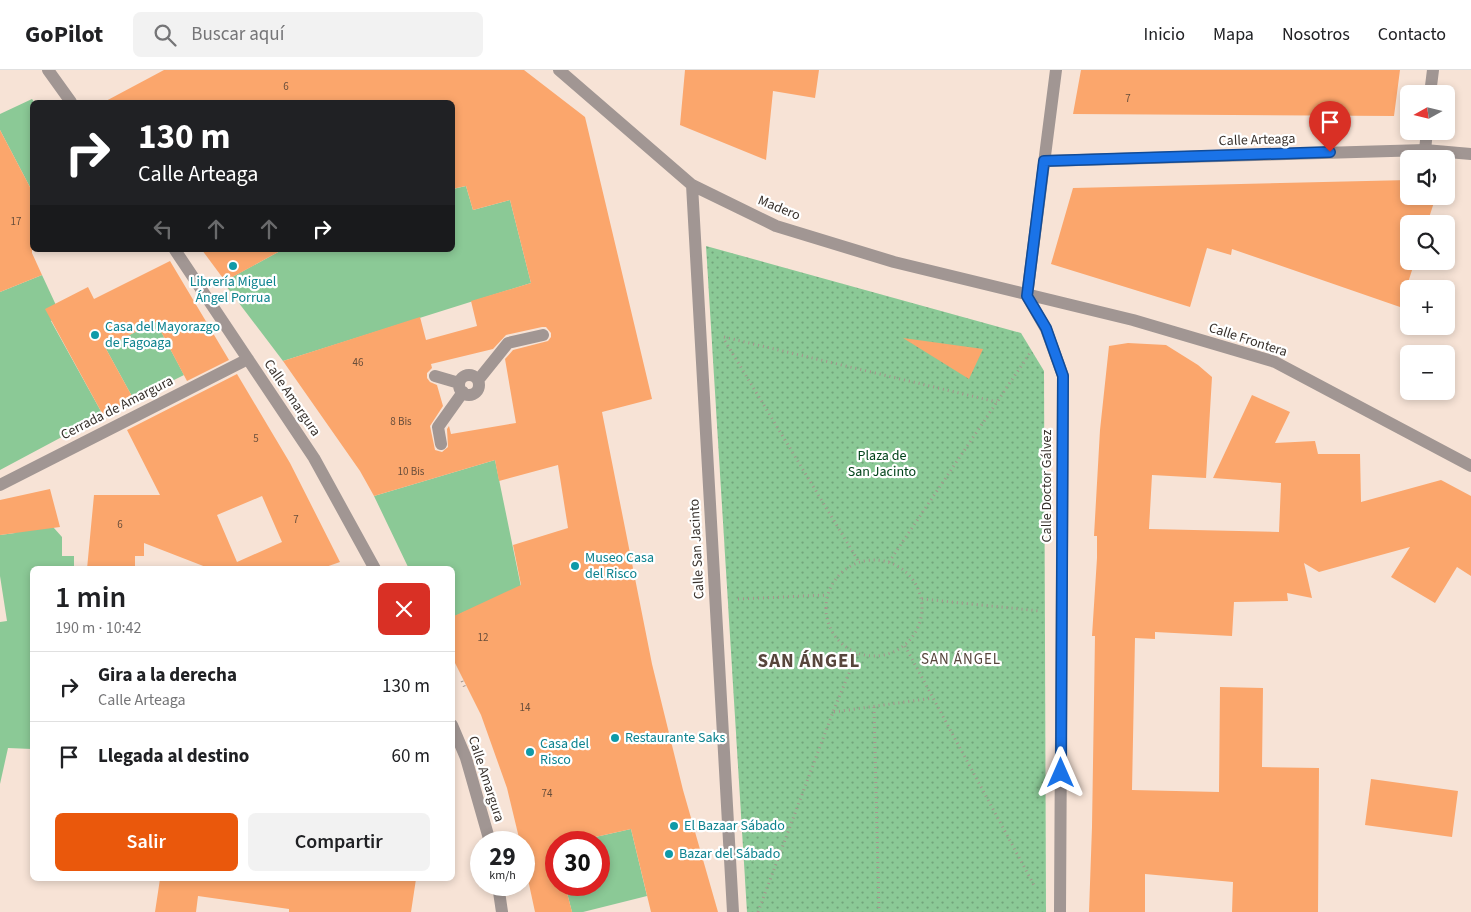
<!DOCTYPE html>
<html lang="es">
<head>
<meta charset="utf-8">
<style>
  body { margin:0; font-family:"Source Sans 3",sans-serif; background:#f2f2f2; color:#202124; height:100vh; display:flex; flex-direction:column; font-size:19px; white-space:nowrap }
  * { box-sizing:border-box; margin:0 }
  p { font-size:16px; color:#757577 }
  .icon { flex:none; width:28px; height:28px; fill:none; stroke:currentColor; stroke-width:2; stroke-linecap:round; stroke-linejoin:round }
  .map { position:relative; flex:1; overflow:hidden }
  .panel { position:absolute; left:30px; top:496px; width:425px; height:315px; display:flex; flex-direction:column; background:#fff; border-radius:8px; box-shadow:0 2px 8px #0003 }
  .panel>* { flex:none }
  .guide { position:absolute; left:30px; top:30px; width:425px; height:152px; border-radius:8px; box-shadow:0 2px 8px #0003; background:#202124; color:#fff; overflow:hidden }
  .needle { width:32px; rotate:262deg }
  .fabs { position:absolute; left:1400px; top:15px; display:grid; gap:10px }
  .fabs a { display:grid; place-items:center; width:55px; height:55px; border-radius:8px; background:#fff; box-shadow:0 2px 8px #0003; font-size:25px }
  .speed { position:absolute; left:470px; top:761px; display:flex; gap:10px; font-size:25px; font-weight:700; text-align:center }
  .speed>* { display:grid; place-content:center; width:65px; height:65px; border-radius:50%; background:#fff; box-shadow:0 2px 8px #0003; line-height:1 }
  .speed small { font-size:12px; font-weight:400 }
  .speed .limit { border:8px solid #d22; background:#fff; color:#111 }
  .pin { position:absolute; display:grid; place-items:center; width:42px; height:42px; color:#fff; margin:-51px -21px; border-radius:50% 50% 50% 0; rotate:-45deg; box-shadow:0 0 5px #0007 }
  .pin .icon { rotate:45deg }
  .me { position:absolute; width:55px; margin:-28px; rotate:0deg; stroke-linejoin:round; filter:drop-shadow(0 0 4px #0008) }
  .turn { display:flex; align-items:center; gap:18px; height:105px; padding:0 25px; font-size:22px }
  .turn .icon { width:65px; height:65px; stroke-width:2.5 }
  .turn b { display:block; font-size:35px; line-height:42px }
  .lanes { display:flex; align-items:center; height:48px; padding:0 25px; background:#0003; justify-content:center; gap:25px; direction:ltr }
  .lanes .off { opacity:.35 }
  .round { display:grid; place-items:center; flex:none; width:52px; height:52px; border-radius:8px; background:#f2f2f2 }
  .overview { display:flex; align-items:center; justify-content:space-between; height:85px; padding:0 25px }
  h1 { font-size:30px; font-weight:600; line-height:38px }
  .button { display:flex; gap:10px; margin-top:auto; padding:10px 25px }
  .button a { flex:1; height:58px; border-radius:8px; background:#ea580c; color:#fff; font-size:20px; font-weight:600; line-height:58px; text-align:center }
  .button a+a { background:#f2f2f2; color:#202124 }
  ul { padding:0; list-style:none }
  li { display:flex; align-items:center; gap:15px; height:70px; padding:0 25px; border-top:1px solid #e0e0e0 }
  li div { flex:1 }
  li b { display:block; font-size:19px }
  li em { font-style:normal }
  header { display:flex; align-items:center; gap:30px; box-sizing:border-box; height:70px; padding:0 25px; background:#fff; border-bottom:1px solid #e0e0e0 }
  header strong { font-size:24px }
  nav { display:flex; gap:28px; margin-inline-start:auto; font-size:18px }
  .search { width:350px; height:45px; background:#f2f2f2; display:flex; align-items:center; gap:12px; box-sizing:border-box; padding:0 18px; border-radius:8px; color:#757577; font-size:19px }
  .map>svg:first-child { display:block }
  .green { fill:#8bc996 }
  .park { fill:url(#park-dots) }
  .building { fill:#fba66c; fill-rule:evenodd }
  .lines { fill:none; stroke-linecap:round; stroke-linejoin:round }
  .path { stroke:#a5968d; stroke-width:3; stroke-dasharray:1 4; stroke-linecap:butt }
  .service { stroke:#a19693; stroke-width:12 }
  .pedestrian { stroke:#a19693; stroke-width:12 }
  .minor { stroke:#a19693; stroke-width:12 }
  .route-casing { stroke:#114b97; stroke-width:12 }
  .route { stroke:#1a73e8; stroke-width:9 }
  .culture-dot { fill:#0f9aa8; stroke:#fff; stroke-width:2 }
  .labels { text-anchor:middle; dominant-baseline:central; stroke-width:4.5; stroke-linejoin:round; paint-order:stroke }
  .number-label { font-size:11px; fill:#684e3b }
  .street-label { font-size:14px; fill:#37302b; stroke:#fff }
  .culture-label { font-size:14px; fill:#0d838f; stroke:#fff; text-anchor:start }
  .park-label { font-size:14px; fill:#004219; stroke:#fff }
  .neighbourhood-label { font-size:15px; letter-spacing:1px; fill:#57463c; stroke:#fff }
  .district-label { font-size:19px; font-weight:bold; letter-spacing:1px; fill:#57463c; stroke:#fff }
</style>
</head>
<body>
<header>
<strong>GoPilot</strong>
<div class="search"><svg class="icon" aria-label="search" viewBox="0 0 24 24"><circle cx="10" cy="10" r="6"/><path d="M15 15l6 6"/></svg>Buscar aquí</div>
<nav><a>Inicio</a><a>Mapa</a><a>Nosotros</a><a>Contacto</a></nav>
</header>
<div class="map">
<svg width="1471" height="842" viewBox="0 0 1471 842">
  <defs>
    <pattern id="park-dots" width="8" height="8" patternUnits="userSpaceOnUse" patternTransform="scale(1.25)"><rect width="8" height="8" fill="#8bc996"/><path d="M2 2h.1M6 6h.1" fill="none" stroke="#72a47b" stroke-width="1.8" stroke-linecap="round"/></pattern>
  </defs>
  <rect width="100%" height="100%" fill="#f7e3d6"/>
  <path class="green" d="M32,29L34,32H32V121L0,60V44Z
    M466,116L473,140L510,130L531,213L283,291L223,212L282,180H452L453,119Z
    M42,205L61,246L51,251L103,345L0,400V222Z
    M156,252L184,305L134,330L105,277Z
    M495,390L521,517L453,547L452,499H409L374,426Z
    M29,430L62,467V486H74V499H32V679L8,678L0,714V552L7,551L0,506V465L15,463Z
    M631,759L647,826L583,842H572L565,815H599V772H573Z"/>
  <path class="park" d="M706,176L1021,263L1044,301L1046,842H747Z"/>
  <path class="building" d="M164,0H524L585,47L652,329L602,342L652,594L683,720L718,842H651L631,759L573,772H556V815H565L572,842H535L524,791V772H520L507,718L481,645L452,587V547L521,515L513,475L568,458L558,395L499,411L495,390L374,426L360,401L283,291L420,247L426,270L477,256L471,231L531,213L510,130L473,140L466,116L452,119V32H104ZM542,257H546L551,263V267L548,271L513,280L505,289L516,353L451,364L449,356L447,359L448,377L442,382L435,380L430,356L443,336L437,315L430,312L427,308V303L432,298L431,294L493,279L506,265Z
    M685,0H819L815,28L773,21L766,90L680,55Z
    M1081,0H1400L1394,46L1073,44Z
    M0,60L32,121V183L42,205L0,222Z
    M1409,110V126H1436L1427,154H1409V191H1415L1400,237L1232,179L1231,185L1207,178L1190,237L1051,194L1073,118Z
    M202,180H282L225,211Z
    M170,191L229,290L187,311L156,252L105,277L134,330L103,345L45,239L88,217L94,229Z
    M903,268L983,279L969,309Z
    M1128,273L1166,275L1198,295L1212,307L1206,408L1152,405L1149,459L1279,462L1281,413L1213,408L1252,325L1290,342L1275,373L1315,371L1318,384H1360L1361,432L1441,410L1471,426V506L1457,497L1435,533L1391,507L1410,477L1319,502L1304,493L1312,528L1287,523L1288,531L1234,532L1232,566L1155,562V569L1135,568L1132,720L1219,722L1220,617L1263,618L1262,697L1319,698L1318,842H1232L1233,812L1145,804V842H1089L1092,757L1095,566H1092L1097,488V466H1094L1100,360L1109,276Z
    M237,304L290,393L340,492L320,499H211L144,473V486H135V499H87L94,425H160L127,360ZM262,426L282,472L237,492L217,445Z
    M50,419L60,457L0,465V430Z
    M1371,709L1458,721L1452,767L1365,755Z
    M160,809H416L411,842H289V839L198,826L196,842H155Z"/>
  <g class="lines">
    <path class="path" d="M724,267L997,332
      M725,271L859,492
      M826 538a48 48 0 1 1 96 0a48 48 0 1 1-96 0Z
      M889,492L1030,283
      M738,529L827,525
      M922,529L1040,541
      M905,576L1035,817
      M462,611L465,618L467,617
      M874,637L879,842
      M834,642L933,628
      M758,842L833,642L857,584"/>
    <path class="service" d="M1430,24L1433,0
      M1425,80L1427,61"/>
    <path class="pedestrian" d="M459 315a10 10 0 1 1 20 0a10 10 0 1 1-20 0Z
      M435,306L459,313
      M479,309L508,273L543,265
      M441,374L438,357L463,322"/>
    <path class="minor" d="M48,0L71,32
      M559,0L692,115L776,156L894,192L1133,250L1275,292L1471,396
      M1056,0L1027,226L1046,259L1063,306L1060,842
      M1044,91L1425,80L1471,84
      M692,115L733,842
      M175,180L314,388L375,499
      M0,415L248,289
      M452,655L466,688L490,772
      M498,815L502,842"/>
  </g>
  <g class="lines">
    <g class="route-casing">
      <path id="route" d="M1061,703L1063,306L1046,258L1027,226L1044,91L1330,82"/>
    </g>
    <use href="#route" class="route"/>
  </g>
  <g class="culture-dot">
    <circle cx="233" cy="196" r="5"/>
    <circle cx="95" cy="265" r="5"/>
    <circle cx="575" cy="496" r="5"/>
    <circle cx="615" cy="668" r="5"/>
    <circle cx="530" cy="682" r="5"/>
    <circle cx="674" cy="756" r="5"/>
    <circle cx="669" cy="784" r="5"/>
  </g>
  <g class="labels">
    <g class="number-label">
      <text x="286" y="16">6</text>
      <text x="1128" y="28">7</text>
      <text x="16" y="151">17</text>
      <text x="358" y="292">46</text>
      <text x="401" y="351">8 Bis</text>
      <text x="256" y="368">5</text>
      <text x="411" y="401">10 Bis</text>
      <text x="296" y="449">7</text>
      <text x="120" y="454">6</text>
      <text x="483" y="567">12</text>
      <text x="525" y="637">14</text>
      <text x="547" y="723">74</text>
    </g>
    <g class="street-label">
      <text transform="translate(1257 70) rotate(-2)">Calle Arteaga</text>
      <text transform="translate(779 138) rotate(22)">Madero</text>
      <text transform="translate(1248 270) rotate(18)">Calle Frontera</text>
      <text transform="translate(292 328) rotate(56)">Calle Amargura</text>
      <text transform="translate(117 338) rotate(-27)">Cerrada de Amargura</text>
      <text transform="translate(1047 416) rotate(-90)">Calle Doctor Gálvez</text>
      <text transform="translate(697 479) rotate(-93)">Calle San Jacinto</text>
      <text transform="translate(486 709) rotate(72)">Calle Amargura</text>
    </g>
    <g class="culture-label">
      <text x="233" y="212" text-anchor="middle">Librería Miguel<tspan x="233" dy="16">Ángel Porrua</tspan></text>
      <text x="105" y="257">Casa del Mayorazgo<tspan x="105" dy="16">de Fagoaga</tspan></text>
      <text x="585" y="488">Museo Casa<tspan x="585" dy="16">del Risco</tspan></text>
      <text x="625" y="668">Restaurante Saks</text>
      <text x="540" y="674">Casa del<tspan x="540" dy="16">Risco</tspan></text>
      <text x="684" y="756">El Bazaar Sábado</text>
      <text x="679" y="784">Bazar del Sábado</text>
    </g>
    <g class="park-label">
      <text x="882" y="386">Plaza de<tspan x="882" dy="16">San Jacinto</tspan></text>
    </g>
    <g class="neighbourhood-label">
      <text x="961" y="589">SAN ÁNGEL</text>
    </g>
    <g class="district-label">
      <text x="809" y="591">SAN ÁNGEL</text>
    </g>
  </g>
</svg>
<div class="fabs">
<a><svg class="needle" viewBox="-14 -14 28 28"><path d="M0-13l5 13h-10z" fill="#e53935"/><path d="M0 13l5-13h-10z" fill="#757577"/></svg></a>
<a><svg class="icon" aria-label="sound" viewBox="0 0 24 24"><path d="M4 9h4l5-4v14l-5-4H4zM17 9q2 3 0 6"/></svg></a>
<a><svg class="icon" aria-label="search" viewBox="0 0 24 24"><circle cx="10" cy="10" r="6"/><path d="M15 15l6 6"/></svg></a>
<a>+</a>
<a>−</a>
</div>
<div class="speed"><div>29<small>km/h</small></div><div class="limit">30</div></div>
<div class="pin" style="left:1330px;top:82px;background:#d93025"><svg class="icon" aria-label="arrive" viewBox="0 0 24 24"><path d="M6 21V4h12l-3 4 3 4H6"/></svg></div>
<svg class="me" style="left:1061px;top:703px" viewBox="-20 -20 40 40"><path d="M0-17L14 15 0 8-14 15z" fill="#1a73e8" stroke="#fff" stroke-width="4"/></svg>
<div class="guide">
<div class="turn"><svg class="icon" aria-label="right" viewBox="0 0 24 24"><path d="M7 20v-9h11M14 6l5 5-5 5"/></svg><div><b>130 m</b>Calle Arteaga</div></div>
<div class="lanes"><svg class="icon off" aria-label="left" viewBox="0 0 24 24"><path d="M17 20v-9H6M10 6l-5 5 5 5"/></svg><svg class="icon off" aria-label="ahead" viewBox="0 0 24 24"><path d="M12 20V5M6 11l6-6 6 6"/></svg><svg class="icon off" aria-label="ahead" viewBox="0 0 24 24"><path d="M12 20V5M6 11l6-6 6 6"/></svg><svg class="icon" aria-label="right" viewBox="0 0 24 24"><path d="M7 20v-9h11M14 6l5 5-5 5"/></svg></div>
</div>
<section class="panel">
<div class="overview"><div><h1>1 min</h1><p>190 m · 10:42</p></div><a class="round" style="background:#d93025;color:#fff"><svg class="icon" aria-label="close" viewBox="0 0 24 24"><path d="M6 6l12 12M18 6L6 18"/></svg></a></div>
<ul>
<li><svg class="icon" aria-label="right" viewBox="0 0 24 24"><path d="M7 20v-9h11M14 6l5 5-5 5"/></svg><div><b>Gira a la derecha</b><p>Calle Arteaga</p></div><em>130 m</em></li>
<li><svg class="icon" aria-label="arrive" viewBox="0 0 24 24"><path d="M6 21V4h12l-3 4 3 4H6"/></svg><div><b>Llegada al destino</b></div><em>60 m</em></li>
</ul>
<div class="button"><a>Salir</a><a>Compartir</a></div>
</section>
</div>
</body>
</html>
